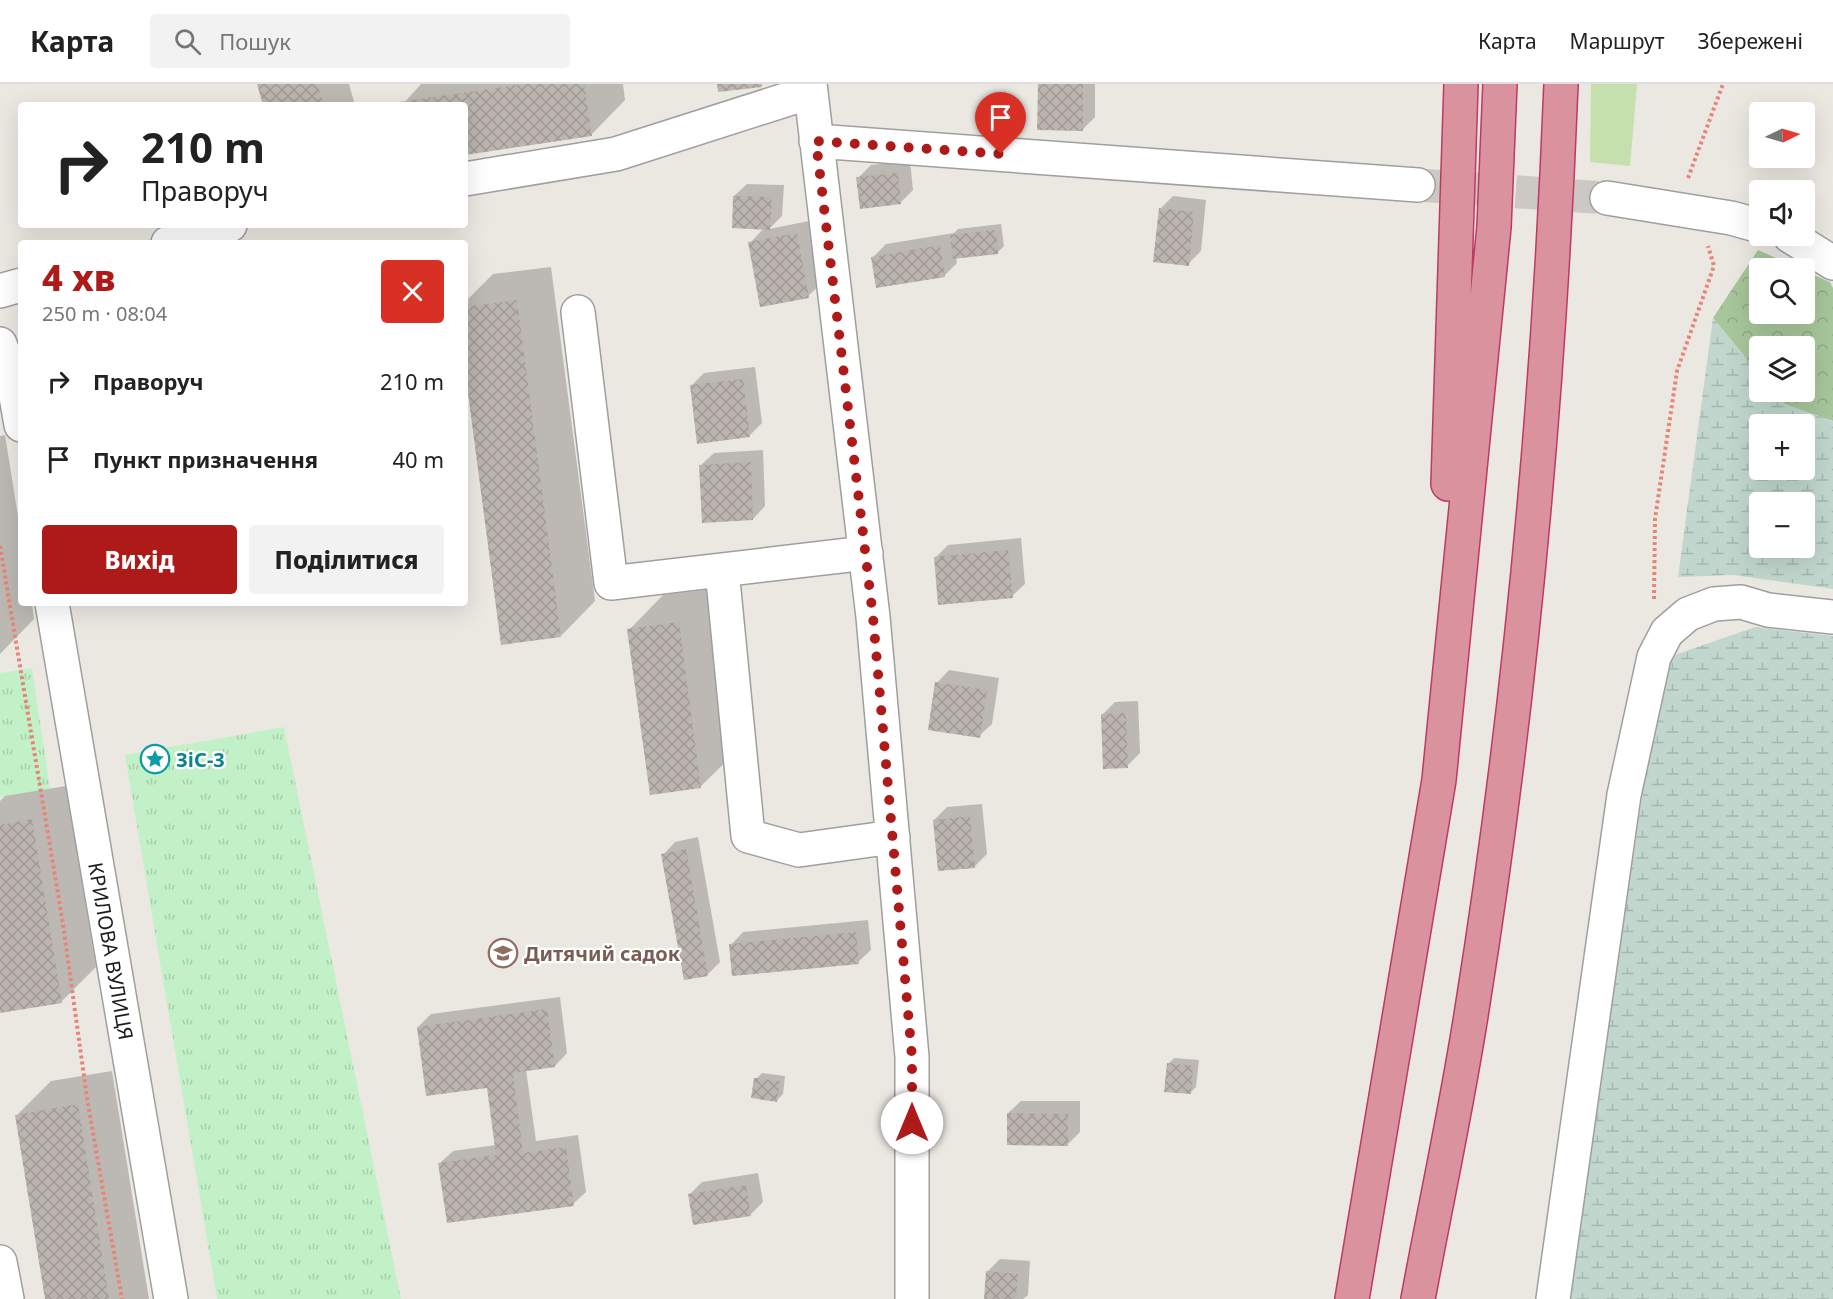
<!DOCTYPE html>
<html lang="uk">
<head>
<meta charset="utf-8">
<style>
  body { margin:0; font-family:"Noto Sans",sans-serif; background:#f2f2f2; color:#222; height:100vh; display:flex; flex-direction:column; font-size:22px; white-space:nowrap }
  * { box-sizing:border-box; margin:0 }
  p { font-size:20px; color:#767676 }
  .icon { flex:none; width:33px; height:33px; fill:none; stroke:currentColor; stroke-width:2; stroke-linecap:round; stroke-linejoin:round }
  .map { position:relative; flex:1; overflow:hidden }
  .sheet { position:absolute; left:18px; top:156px; width:450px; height:366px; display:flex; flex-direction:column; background:#fff; border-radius:6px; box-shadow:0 6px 24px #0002 }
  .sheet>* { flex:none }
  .banner { position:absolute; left:18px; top:18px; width:450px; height:126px; border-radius:6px; box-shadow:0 6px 24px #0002; background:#fff; color:#222; overflow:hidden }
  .needle { width:39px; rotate:85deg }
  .fabs { position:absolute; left:1749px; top:18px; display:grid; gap:12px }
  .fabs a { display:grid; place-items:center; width:66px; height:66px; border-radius:6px; background:#fff; box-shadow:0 6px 24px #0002; font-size:30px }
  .pin { position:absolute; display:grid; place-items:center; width:51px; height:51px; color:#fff; margin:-62px -26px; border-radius:50% 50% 50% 0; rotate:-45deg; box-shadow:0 0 6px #0007 }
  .pin .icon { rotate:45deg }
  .me { position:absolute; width:66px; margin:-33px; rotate:0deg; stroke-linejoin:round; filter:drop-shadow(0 0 4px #0008) }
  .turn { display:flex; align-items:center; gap:21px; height:126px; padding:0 24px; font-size:27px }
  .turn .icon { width:78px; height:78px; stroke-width:2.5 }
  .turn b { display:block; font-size:42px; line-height:51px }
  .round { display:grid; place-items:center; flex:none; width:63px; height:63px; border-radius:6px; background:#f2f2f2 }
  .summary { display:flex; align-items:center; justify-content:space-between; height:102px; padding:0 24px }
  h1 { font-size:36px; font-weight:800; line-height:45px; color:#ae1a18 }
  .cta { display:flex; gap:12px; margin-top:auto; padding:12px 24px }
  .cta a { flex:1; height:69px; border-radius:6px; background:#ae1a18; color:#fff; font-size:24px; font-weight:800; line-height:69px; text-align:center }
  .cta a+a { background:#f2f2f2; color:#222 }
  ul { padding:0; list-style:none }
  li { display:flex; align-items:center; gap:18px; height:78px; padding:0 24px }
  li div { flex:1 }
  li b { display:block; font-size:22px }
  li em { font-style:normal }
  header { display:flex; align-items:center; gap:36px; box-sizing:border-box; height:84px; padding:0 30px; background:#fff; border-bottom:2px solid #e0e0e0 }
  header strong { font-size:28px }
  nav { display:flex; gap:33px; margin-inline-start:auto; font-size:21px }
  .search { width:420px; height:54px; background:#f2f2f2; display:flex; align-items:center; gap:15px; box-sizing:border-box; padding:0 21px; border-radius:6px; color:#767676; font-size:22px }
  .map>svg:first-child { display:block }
  .grass { fill:#c5e0ad }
  .forest { fill:url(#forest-crowns) }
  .wetland { fill:url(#wetland-marsh); fill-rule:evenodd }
  .park { fill:url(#park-tufts) }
  .shadow { fill:#0003 }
  .building { fill:url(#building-cross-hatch) }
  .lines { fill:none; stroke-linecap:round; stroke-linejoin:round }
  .minor-tunnel { stroke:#ccc9c4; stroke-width:33; stroke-dasharray:33 16; stroke-linecap:butt }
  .minor-casing { stroke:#9f9f9f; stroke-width:36 }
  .highway-casing { stroke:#bf3965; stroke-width:36 }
  .path { stroke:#e78476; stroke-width:4; stroke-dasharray:3 3; stroke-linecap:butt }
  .minor { stroke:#fff; stroke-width:33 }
  .highway { stroke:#da929e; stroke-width:33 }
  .route { stroke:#ae1a18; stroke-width:10; stroke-dasharray:0 18 }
  .labels { text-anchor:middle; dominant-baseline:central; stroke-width:4.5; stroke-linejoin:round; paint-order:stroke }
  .culture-label { font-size:20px; font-weight:bold; fill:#0d838f; stroke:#fff; text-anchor:start }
  .street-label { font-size:20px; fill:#1b1b1b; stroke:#fff }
  .education-label { font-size:20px; font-weight:bold; fill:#785e54; stroke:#fff; text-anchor:start }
</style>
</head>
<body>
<header>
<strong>Карта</strong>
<div class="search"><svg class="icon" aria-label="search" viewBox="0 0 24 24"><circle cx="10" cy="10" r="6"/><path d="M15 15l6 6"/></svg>Пошук</div>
<nav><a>Карта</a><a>Маршрут</a><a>Збережені</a></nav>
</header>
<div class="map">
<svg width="1833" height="1215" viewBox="0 0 1833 1215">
  <defs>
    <pattern id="forest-crowns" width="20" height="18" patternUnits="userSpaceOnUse" patternTransform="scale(1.5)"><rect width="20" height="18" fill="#a7c69b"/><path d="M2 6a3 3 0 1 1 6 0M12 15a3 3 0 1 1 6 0" fill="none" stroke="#8faa85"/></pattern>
    <pattern id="wetland-marsh" width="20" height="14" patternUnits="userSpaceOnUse" patternTransform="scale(1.5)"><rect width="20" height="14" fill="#c1d7cd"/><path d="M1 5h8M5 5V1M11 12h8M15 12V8" fill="none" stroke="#a5b8af"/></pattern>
    <pattern id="park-tufts" width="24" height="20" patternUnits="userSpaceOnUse" patternTransform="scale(1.5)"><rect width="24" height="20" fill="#c3f1c7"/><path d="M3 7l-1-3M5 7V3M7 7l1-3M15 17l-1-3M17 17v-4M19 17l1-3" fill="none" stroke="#a7ceaa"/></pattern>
    <pattern id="building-cross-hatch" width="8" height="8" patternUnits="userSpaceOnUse" patternTransform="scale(1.5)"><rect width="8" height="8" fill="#bbb4af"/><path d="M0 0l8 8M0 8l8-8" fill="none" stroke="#a09a96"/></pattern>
  </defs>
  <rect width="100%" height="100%" fill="#ebe8e2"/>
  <path class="grass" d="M1591,0H1637L1630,82L1590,78Z"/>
  <path class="forest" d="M1758,166L1799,184H1760V230H1804L1805,187L1830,198L1833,204V337L1784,320L1774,308H1804V262H1760L1759,290L1713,234Z"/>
  <path class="wetland" d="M1713,234L1759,290L1760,308H1774L1784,320L1833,337V505L1733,491L1678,493ZM1760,340H1804V386H1760ZM1760,418H1804V464H1760Z
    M1755,543L1833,552V1215H1566L1663,575Z"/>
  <path class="park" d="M32,584L50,705L0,713V589Z
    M284,643L401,1215H217L125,671Z"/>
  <path class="shadow" d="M258,0H349L355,21H264Z
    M421,0H623L625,16L591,51L465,69V21H402Z
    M1040,0H1095V33L1082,46Z
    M910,77L913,106L900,119L858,94L871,81Z
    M747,100L784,101L782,132L769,145L809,137L821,200L808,212L750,159L764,144L734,112Z
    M1173,112L1206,116L1201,167L1188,180L1160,125Z
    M1001,140L1004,162L998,168L956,173L957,179L944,192L873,173L886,160L954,149L958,145Z
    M551,183L595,517L561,552L465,275V218L493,190Z
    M755,283L762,339L749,352L691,302L704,289Z
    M5,351L21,451V519H32L34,535L0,570V352Z
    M763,366L765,422L753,435L701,381L714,369Z
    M1021,454L1025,500L1012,512L935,474L948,461Z
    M713,505L735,669L700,703L629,546L663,511Z
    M949,586L999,594L992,640L979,652L937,599Z
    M1138,617L1140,669L1127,682L1102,631L1115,618Z
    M66,702L96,883L61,918L0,928V717L5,712Z
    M982,720L987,770L975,782L934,736L947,723Z
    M698,753L720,878L708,890L663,771L675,758Z
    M868,836L871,866L858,878L731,861L743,848Z
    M560,913L567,969L555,982L526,986L536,1057L578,1051L586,1108L573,1120L440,1079L453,1067L496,1061L488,1002L418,943L431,930Z
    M1174,974L1199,976L1196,1003L1190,1009L1168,980Z
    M112,987L149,1215H47L17,1031L51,997Z
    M762,989L785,992L783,1010L777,1016L756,995Z
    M1021,1017H1080V1048L1067,1061L1008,1029Z
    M758,1089L763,1118L750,1131L690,1110L702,1098Z
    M1000,1175L1030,1177L1028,1211L1023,1215H985L987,1188Z"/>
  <path class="building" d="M257,0H317L324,21H263Z
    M584,0L592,52L465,71V21H401L400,18L524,0Z
    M717,0H762V3L718,8Z
    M1038,0H1083V47L1037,46Z
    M898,89L901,120L860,125L856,93Z
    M733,112L772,113L770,146L732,144Z
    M1159,124L1194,128L1189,182L1153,178Z
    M996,146L998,170L953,175L950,151Z
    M797,149L809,214L760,223L748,158Z
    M940,161L945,193L876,204L871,173Z
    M517,216L561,553L501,561L465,286V223Z
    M743,295L750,353L697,360L690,301Z
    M751,378L753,436L702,439L699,381Z
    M1008,466L1013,514L938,521L934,473Z
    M679,538L701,704L650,711L627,545Z
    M935,598L987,606L980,654L928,646Z
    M1126,629L1128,684L1103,685L1101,630Z
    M970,732L975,784L938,787L933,736Z
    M32,735L62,919L0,929V741Z
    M686,765L708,892L684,896L661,770Z
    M856,848L859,880L732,892L729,860Z
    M547,925L555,983L513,989L523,1069L566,1063L574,1122L447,1139L438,1079L496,1071L487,1004L426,1012L417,943Z
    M1167,979L1193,982L1191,1010L1164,1008Z
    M754,994L780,997L777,1018L751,1014Z
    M78,1020L109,1215H45L15,1031Z
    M1007,1029L1068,1030V1062L1007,1061Z
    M746,1101L751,1132L693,1141L688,1110Z
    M986,1187L1018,1190L1016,1215H984Z"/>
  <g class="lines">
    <path class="minor-tunnel" d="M1418,101L1607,114"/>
    <g class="minor-casing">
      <path id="minor" d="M810,0L873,533L912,973V1215
        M816,57L1418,101
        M465,95L616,70L810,8
        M1607,114L1731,134L1760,142
        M1790,152L1833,179
        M168,159L230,141
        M0,207L21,201
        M578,228L611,499L866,469
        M0,260L13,295L21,341
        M722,486L748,752L799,766L893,753
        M52,519L171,1215
        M0,1178L7,1215
        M1553,1215L1624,711L1654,573L1667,548L1688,530L1714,520L1741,518L1768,526L1833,533"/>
    </g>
    <g class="highway-casing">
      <path id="highway" d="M1448,400L1461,0
        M1352,1215L1439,696L1494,143L1500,0
        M1418,1215C1436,1118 1457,1022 1472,925C1521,619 1549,309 1561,0"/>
    </g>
    <path class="path" d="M1688,94L1723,0
      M0,462L63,840L87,1014L122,1215
      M1654,515L1655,435L1677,287L1714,182L1708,162"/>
    <use href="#minor" class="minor"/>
    <use href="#highway" class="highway"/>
  </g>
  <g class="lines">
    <path class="route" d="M912,1039V973L873,533L816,57L1001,70"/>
  </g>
  <defs>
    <g id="sight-ring" transform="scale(1.5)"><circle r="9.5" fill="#fff" stroke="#0f9aa8" stroke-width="1.5"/><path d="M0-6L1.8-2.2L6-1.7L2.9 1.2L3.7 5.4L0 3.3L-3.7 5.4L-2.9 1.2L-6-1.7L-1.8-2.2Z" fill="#0f9aa8"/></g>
    <g id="school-ring" transform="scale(1.5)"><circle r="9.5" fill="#fff" stroke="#8d6e63" stroke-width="1.5"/><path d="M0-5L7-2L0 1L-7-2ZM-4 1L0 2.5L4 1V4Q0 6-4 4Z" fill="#8d6e63"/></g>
  </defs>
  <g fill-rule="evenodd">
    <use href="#sight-ring" x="155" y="675"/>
    <use href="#school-ring" x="503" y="869"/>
  </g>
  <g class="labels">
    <g class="culture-label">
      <text x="176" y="675">ЗіС-3</text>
    </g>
    <g class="street-label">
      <text transform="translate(111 867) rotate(80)">КРИЛОВА ВУЛИЦЯ</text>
    </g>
    <g class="education-label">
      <text x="524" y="869">Дитячий садок</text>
    </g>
  </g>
</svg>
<div class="fabs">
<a><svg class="needle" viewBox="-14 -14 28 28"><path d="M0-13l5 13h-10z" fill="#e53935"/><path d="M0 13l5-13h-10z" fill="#767676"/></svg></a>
<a><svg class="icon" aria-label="sound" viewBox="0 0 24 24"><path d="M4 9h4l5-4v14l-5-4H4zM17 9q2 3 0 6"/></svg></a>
<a><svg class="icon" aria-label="search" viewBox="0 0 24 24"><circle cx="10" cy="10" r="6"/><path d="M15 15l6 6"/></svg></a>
<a><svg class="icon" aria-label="layers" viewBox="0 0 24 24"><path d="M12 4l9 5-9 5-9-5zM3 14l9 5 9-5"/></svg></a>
<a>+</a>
<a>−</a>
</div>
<div class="pin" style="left:1001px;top:70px;background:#d93025"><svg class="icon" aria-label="arrive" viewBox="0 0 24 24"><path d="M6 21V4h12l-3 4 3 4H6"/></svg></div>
<svg class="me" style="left:912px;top:1039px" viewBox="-20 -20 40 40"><circle r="19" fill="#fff"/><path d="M0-13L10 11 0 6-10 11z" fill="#ae1a18"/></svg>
<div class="banner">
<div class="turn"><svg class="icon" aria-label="right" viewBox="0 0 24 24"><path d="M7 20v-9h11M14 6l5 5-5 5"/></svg><div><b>210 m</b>Праворуч</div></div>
</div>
<section class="sheet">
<div class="summary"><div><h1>4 хв</h1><p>250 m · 08:04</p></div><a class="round" style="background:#d93025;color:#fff"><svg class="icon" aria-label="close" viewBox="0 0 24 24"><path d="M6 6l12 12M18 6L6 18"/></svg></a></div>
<ul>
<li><svg class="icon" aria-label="right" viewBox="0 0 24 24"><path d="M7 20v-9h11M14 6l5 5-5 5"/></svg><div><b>Праворуч</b></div><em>210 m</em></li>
<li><svg class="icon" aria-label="arrive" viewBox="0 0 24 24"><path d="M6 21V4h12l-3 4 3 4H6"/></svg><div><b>Пункт призначення</b></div><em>40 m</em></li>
</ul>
<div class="cta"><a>Вихід</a><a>Поділитися</a></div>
</section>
</div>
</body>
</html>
